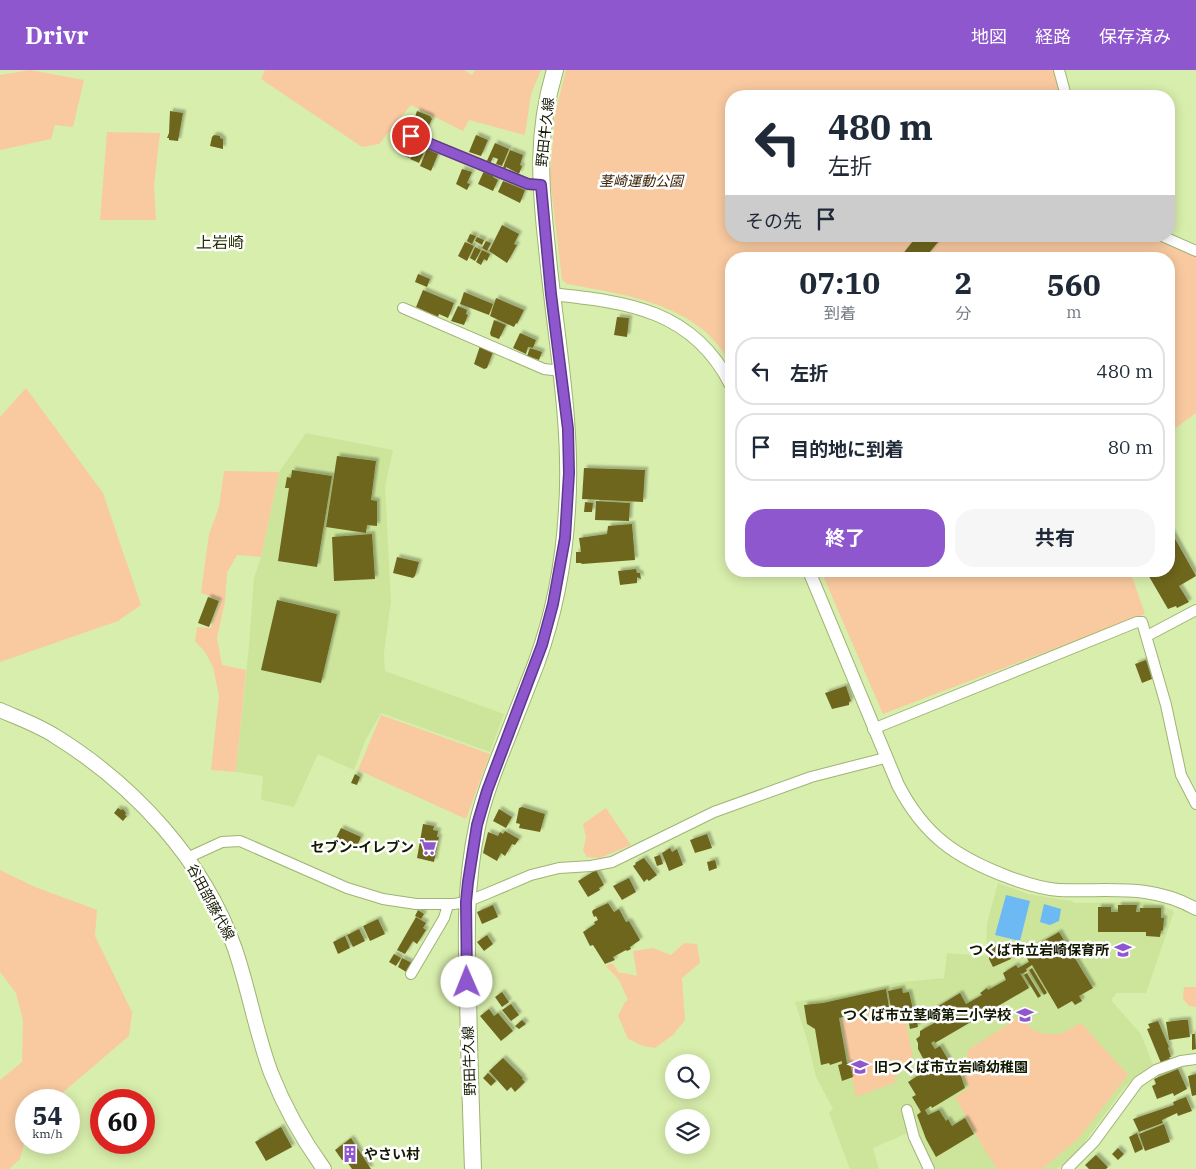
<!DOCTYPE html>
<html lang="ja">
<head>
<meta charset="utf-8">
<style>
  body { margin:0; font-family:"IBM Plex Serif","Noto Sans JP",serif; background:#f6f6f7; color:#1f2937; height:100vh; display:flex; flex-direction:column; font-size:19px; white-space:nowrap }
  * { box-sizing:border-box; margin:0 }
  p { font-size:16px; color:#747a83 }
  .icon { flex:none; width:28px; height:28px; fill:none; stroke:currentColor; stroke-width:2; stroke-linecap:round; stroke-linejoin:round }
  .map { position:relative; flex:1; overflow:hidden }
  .side { position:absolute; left:725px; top:182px; width:450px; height:325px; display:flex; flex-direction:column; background:#fff; border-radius:20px; box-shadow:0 2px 12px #0003 }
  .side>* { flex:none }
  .top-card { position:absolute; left:725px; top:20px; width:450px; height:152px; border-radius:20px; box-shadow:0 2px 12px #0003; background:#fff; color:#1f2937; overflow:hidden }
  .fabs { position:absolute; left:665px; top:984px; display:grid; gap:10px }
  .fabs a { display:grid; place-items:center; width:45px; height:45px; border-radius:50%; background:#fff; box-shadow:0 2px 12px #0003; font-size:25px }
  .speed { position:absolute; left:15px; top:1019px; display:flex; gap:10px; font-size:25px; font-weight:700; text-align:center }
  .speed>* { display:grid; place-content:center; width:65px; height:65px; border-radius:50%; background:#fff; box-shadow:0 2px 12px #0003; line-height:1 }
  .speed small { font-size:12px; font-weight:400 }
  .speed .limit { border:8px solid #d22; background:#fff; color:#111 }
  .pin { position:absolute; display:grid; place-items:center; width:42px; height:42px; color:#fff; margin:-21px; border:2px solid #fff; border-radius:50%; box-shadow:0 1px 5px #0007 }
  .me { position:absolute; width:55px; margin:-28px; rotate:359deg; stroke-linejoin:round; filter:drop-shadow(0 0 4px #0008) }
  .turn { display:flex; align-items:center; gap:18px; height:105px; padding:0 20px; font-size:22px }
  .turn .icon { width:65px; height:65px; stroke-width:2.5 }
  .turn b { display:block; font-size:35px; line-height:42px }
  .then { display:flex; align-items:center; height:48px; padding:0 20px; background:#0003; gap:10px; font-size:19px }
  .eta { display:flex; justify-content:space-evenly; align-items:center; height:85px; text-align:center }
  .eta b { font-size:30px; font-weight:700; line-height:35px }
  .action { display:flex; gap:10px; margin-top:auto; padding:10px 20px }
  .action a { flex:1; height:58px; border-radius:20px; background:#8f57ce; color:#fff; font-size:20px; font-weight:700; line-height:58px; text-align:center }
  .action a+a { background:#f6f6f7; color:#1f2937 }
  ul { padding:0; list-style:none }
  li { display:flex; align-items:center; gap:15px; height:68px; margin:0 10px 8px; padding:0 10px; border:2px solid #e0e1e3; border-radius:20px }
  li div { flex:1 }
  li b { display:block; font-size:19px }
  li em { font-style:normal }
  header { display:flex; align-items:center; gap:30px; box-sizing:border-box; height:70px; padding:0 25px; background:#8f57ce; color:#fff }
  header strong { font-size:24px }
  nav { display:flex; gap:28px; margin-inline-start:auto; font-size:18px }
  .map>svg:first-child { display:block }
  .built { fill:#cde59b }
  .green { fill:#f9caa0 }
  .water { fill:#6db9f4 }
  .building { fill:#6e661f; filter:url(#shadow) }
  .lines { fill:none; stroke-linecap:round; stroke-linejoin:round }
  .minor-casing { stroke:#9fb474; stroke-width:12 }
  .tertiary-casing { stroke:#9fb474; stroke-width:14 }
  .secondary-casing { stroke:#9fb474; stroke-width:16 }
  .primary-casing { stroke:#9fb474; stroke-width:18 }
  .minor { stroke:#fff; stroke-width:10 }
  .tertiary { stroke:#fff; stroke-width:12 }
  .secondary { stroke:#fff; stroke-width:14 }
  .primary { stroke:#fff; stroke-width:16 }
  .route-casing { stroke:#5d3986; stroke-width:12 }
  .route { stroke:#8f57ce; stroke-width:9 }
  .labels { text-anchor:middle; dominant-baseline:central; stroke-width:5; stroke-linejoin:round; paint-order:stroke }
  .street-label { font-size:14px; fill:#121901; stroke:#fff }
  .park-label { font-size:14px; font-style:italic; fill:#3d2205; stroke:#fff }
  .poi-label { font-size:14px; font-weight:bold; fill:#121901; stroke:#fff; text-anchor:end }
  .quarter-label { font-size:16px; fill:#253100; stroke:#fff }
</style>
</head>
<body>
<header>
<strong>Drivr</strong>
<nav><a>地図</a><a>経路</a><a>保存済み</a></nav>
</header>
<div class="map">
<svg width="1196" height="1099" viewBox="0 0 1196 1099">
  <defs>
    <filter id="shadow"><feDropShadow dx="3" dy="-3" stdDeviation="1" flood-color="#0004"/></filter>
  </defs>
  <rect width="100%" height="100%" fill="#d8eeac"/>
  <path class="built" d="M306,363L393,380L385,417L391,531L384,583L385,601L504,644L490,682L381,643L365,671L354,700L318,684L294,737L261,730L263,706L236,702L249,575L254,508L261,487L279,402Z
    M998,813L1028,824L1072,831L1074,833L1150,832L1172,840L1174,842L1146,923H1117L1111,930L1141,964L1153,995L1136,1007L1124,1018L1078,1081L1057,1099H933L918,1066L909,1035L902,1040L910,1062L873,1078L879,1099H850L829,1043L833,1039L816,1007L808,973L795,932L902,912L944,908L947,883L986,886L987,853Z"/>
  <path class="green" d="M30,0L84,10L73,57L55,55L51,69L0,80V5Z
    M265,0H464L472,5L475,0H541L531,24L525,65L469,50L463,61L411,35L379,74L362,77L261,9Z
    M566,0H1056L1063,26H731V166H1153L1196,185V343L1169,363V189H731V295C701,234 626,225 567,214L562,210L550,108L555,44Z
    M107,62L160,63L154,116L156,150H100Z
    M26,318L103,423L141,535L118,551L0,592V347Z
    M224,401L279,402L261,487L237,485L227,503L225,531L217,568L222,595L246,600L236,702L211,700L219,626L213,597L205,582L195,571L197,557L211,558L221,530L201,523L209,464L219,437Z
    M821,501H1130L1145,544L883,644Z
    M381,645L490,684L466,749L358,700Z
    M606,738L631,775L600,788L587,787L583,781L586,767L583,754Z
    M0,800L35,817L97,840L95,866L132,942L129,966L54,1030H26V1066L20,1089L9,1099H0V1010L22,992L23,950L16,923L0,902Z
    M684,873L697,874L700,893L682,908L685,950L673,965L655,978L643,976L628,969L618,946L625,932L628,930L619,910L606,896L612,893L619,903H625L637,906L633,881L653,878L671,885Z
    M1184,917H1196V937L1189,936L1183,929Z
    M872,944L873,952L905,948L913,987L894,1008L896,1012L856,1027L841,950Z
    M1019,947L1025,949L1031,959L1044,964H1060L1081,953L1128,1005L1078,1069L1042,1099H997L986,1082L955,1027L969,1018L958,995L967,987L968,980Z"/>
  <path class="water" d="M1006,825L1030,831L1020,871L995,865Z
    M1044,834L1061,839L1059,851L1050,855L1040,852Z"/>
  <path class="building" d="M170,41L183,43L178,71L169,70V68H167L169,63Z
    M417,41L430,46L432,49L425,63L411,58Z
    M214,65L220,66V68L223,69V79L210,76L212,67Z
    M476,65L488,70L481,86L469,82Z
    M495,73L509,79L502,96L496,94L498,89L493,87L490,94L486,93Z
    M415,76L425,80L419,93L410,89Z
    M427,79L438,84L431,101L420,96Z
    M405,80L412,82L409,88L403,85Z
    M510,80L523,85L520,95L522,96L519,104L506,97L505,101L502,100Z
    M462,99L472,102L467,113L470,114L467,120L456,114Z
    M484,101L493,105V107L498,110L493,121L478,114Z
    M503,111L525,120L520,133L498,122Z
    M502,155L519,164L514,174L517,175L507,193L489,181Z
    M470,164L476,166L472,174L467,171Z
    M917,166H943L924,189H906L902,185Z
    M477,167L484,170L482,175L475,171Z
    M486,171L491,173L487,181L482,178Z
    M465,172L474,176L467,191L458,186Z
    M475,177L481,180L475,191L470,188Z
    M482,180L490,184L487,191L484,189L481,195L476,192Z
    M418,204L430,209L427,217L415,212Z
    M423,220L454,233L448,248L439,244L438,247L416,237Z
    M464,222L493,234L489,245L460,234Z
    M496,228L524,240L517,254L516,253L514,257L490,246Z
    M458,236L467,240L466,244L468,245L464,255L451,251Z
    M617,247L629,248L627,267L614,265Z
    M494,250L506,255L499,269L491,266L490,263Z
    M520,263L536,270L533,278L528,277L526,284L513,278Z
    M480,276L493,282L487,298L484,299L474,294Z
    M530,278L542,282L539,290L527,286Z
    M337,386L376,391L371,430L377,431V456L367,455L366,463L326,457Z
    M584,398L645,400L643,432L582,429Z
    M292,400L332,406L317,497L278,491L289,418H285L287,407L291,408Z
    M596,431L630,433L629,451L595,450Z
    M585,432L593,433L592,442H584Z
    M632,454L635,490L582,494L581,493H576V482H581L579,468L607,464L608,456Z
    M1169,458L1196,506L1179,516L1189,532L1177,538L1176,536L1168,539L1147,503L1141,505L1139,501H1169Z
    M372,464L375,509L334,511L332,467Z
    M397,487L419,492L415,506L413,508L393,503Z
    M636,499L637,503H640L641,509L637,507V513L620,515L618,501Z
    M208,527L219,531L209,557L198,553Z
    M277,530L337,544L321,613L261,600Z
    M1146,590L1152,609L1142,613L1135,594Z
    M846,616L851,631L849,632V635L832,639L825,623Z
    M355,704L360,707L357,715L351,713Z
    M522,737L545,744L540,762L519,758L520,754L516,753L519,738Z
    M118,738L121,740L123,739L126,743L125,745L127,746L123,751L114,743Z
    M499,739L512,747L506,758L493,751Z
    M423,754L434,756L433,760L438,761L437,767H439L434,792L417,788Z
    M341,758L361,767L357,776L352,773L351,777L335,770Z
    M505,761L519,769L515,775L512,774L505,786L501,783L497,791L483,783L488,762L498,766L500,762L503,764Z
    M707,764L712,778L695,783L690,770Z
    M670,778L672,782L677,779L683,795L669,801L662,783Z
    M660,785L663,794L657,796L654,787Z
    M644,788L657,805L649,811L647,809L644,812L633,796L636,794L635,793Z
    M715,790L717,798L709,801L707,792Z
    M596,800L604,815L599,818L600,820L588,827L578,811Z
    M629,808L636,822L622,830L613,816Z
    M608,833L614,842L619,839L626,852L629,851L640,870L630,877L631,879L627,881L626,880L613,887L615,890L605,894L593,875L590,876L583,862L595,854L594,852L598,850L596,846L594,847L592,842L593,840Z
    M493,835L498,847L482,854L477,842Z
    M1118,835H1137L1136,842H1140V838H1161V848H1164L1163,860L1161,861L1160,867L1146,866V862H1098V837H1111V842H1118Z
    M418,840L424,844L421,849L415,846Z
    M416,847L426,853L423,858L426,860L417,874L413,871L405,884L397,880Z
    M378,849L385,864L370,871L363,856Z
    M359,859L365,871L353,877L347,865Z
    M1059,862L1093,918L1079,926L1082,931L1075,935L1072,931L1058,939L1032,895L1026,899L1027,901L1022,904L1020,903L1029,918L935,973L934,971L931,973L935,979L940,976L952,996L956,998L960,1003L965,1018L932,1038L931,1036L925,1040L928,1045L939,1040L946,1051L948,1049L952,1056L965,1048L974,1064L936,1087L926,1069L917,1045L921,1042L912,1027L916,1025L908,1012L919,1005L916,999L926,994L918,979V973L916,969L920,966V961L938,951L932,940L960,923L966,934L982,925L980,923L987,918L988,920L1006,910L1003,903L1016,895L1018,898L1029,892L1024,882Z
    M487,865L493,874L484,881L477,872Z
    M345,866L350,878L338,884L333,872Z
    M995,876L1006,880L1011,889L993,897L989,889V879Z
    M394,884L401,888L396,896L389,892Z
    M402,888L414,894L408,903L398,897Z
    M1032,898L1047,923L1044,925L1029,900Z
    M1027,903L1041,926L1038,928L1024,905Z
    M902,918L903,923L909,922L914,944L895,948L893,939L891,938L888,921Z
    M886,919L889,937L839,948L847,993H850L853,1007L842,1011L838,995L842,994V991L830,995L829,993L821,995L815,959L807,954L804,935L823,933Z
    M502,922L509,932L502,937L495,927Z
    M511,934L519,945L511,951L502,940Z
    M489,939L494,946L498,943L513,961L501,971L480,946Z
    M916,946L918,957L910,959L908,948Z
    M522,950L526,954L519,959L515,956Z
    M1182,950H1188L1190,967L1169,970L1166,952Z
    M1158,951L1169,977L1168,978L1171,987H1169L1170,989L1161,993L1147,959L1150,958L1148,954Z
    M1192,964H1195L1196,979L1192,980Z
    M503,988L523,1008L522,1009L525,1012L515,1022L511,1017L507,1021L489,1001Z
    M1178,999L1187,1019L1174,1026L1173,1023L1157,1029L1152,1016L1156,1014L1154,1009Z
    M488,1003L496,1011L491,1016L483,1008Z
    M1196,1004V1025L1192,1026L1188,1006Z
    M1186,1027L1192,1041L1178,1046L1177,1043L1162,1050L1163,1053L1139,1062L1133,1049L1174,1035L1173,1032Z
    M1164,1054L1170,1072L1145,1081L1139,1064Z
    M281,1057L292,1077L266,1091L255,1072Z
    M1137,1063L1143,1079L1135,1083L1129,1067Z
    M351,1068L371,1099H352L345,1089L342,1090L335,1080Z
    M1118,1078L1124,1084L1118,1090L1112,1084Z
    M1096,1085L1108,1097L1106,1099H1089L1085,1095Z"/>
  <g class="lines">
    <g class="minor-casing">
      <path id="minor" d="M1059,0L1066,26
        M411,66L528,114L541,115
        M1162,166L1196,181
        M403,238L544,299L561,301
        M1147,566L1196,540
        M873,659L1137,552H1142L1166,635L1181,705L1196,734
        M187,788L222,772L240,771L347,818L383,829L416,834H454L466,832L486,824L531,805L559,798L591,796L612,792L714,742L811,707L885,688
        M411,904L444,848L448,835
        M907,1040L914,1067L929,1099
        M1067,1099L1094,1072L1138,1012L1156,1000L1181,991L1196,989"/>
    </g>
    <g class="tertiary-casing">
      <path id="tertiary" d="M551,224C628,232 693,240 731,315
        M809,501L898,715C924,765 955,787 1008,807C1024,813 1042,819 1059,820C1108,822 1151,813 1196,839"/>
    </g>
    <g class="secondary-casing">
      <path id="secondary" d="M0,640C18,648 38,655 55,666C134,715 204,790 235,879C249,920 256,963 271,1003C284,1036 303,1070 324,1099"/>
    </g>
    <g class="primary-casing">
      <path id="primary" d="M473,1099C471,1041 469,983 468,925C466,867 465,815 477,757C481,736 489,714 497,693C510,660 523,627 536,594C554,545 564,492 567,440C573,352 555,265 547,178C540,114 536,63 555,0"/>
    </g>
    <use href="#minor" class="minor"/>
    <use href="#tertiary" class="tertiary"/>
    <use href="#secondary" class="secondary"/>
    <use href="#primary" class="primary"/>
  </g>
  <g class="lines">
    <g class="route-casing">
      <path id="route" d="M411,66L528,114L541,115L551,224L568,359L569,403L565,468L553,534L542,575L487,721L477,755L468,812L466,832L467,912"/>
    </g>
    <use href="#route" class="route"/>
  </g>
  <defs>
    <g id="supermarket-bare" transform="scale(1.35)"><path d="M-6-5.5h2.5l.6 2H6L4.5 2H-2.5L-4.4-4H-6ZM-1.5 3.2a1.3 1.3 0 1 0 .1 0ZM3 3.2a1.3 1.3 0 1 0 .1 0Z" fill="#8f57ce" stroke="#fff" stroke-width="2.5" paint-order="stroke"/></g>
    <g id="school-bare" transform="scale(1.35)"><path d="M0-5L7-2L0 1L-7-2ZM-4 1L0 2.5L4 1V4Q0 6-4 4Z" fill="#8f57ce" stroke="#fff" stroke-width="2.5" paint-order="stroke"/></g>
    <g id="building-bare" transform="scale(1.35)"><path d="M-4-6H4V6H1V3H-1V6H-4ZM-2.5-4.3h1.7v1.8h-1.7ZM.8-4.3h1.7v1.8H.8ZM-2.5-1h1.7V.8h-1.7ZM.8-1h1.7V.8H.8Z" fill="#8f57ce" stroke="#fff" stroke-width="2.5" paint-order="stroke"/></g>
  </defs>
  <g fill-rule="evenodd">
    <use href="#supermarket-bare" x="428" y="777"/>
    <use href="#school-bare" x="1123" y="880"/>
    <use href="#school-bare" x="1025" y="945"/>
    <use href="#school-bare" x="860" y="997"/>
    <use href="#building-bare" x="350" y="1084"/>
  </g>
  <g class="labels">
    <g class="street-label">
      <text transform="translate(545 62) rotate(-84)">野田牛久線</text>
      <text transform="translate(211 832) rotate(62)">谷田部藤代線</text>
      <text transform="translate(469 991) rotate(-92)">野田牛久線</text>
    </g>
    <g class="park-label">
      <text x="641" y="111">茎崎運動公園</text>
    </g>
    <g class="poi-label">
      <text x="414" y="777">セブン-イレブン</text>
      <text x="1109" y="880">つくば市立岩崎保育所</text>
      <text x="1011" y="945">つくば市立茎崎第二小学校</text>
      <text x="874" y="997" text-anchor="start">旧つくば市立岩崎幼稚園</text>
      <text x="364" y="1084" text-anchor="start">やさい村</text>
    </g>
    <g class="quarter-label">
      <text x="220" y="172">上岩崎</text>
    </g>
  </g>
</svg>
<div class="fabs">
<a><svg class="icon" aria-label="search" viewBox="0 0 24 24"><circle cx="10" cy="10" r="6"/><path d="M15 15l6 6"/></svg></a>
<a><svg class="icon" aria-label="layers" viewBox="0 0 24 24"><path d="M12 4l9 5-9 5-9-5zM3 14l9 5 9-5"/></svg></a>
</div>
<div class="speed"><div>54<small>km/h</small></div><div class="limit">60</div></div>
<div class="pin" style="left:411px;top:66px;background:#d93025"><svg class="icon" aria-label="arrive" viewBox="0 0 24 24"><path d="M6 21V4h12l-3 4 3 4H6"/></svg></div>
<svg class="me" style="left:467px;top:912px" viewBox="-20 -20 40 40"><circle r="19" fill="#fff"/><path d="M0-13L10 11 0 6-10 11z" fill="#8f57ce"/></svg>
<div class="top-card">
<div class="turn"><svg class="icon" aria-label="left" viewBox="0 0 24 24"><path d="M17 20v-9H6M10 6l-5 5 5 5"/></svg><div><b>480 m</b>左折</div></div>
<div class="then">その先<svg class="icon" aria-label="arrive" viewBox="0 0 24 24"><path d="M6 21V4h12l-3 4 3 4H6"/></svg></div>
</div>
<section class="side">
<div class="eta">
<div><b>07:10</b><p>到着</p></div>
<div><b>2</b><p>分</p></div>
<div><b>560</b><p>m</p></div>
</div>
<ul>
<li><svg class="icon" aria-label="left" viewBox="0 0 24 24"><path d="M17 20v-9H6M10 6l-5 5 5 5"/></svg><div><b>左折</b></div><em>480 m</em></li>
<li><svg class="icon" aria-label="arrive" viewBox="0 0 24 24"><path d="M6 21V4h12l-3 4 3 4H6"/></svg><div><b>目的地に到着</b></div><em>80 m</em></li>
</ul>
<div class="action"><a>終了</a><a>共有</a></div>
</section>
</div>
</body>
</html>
